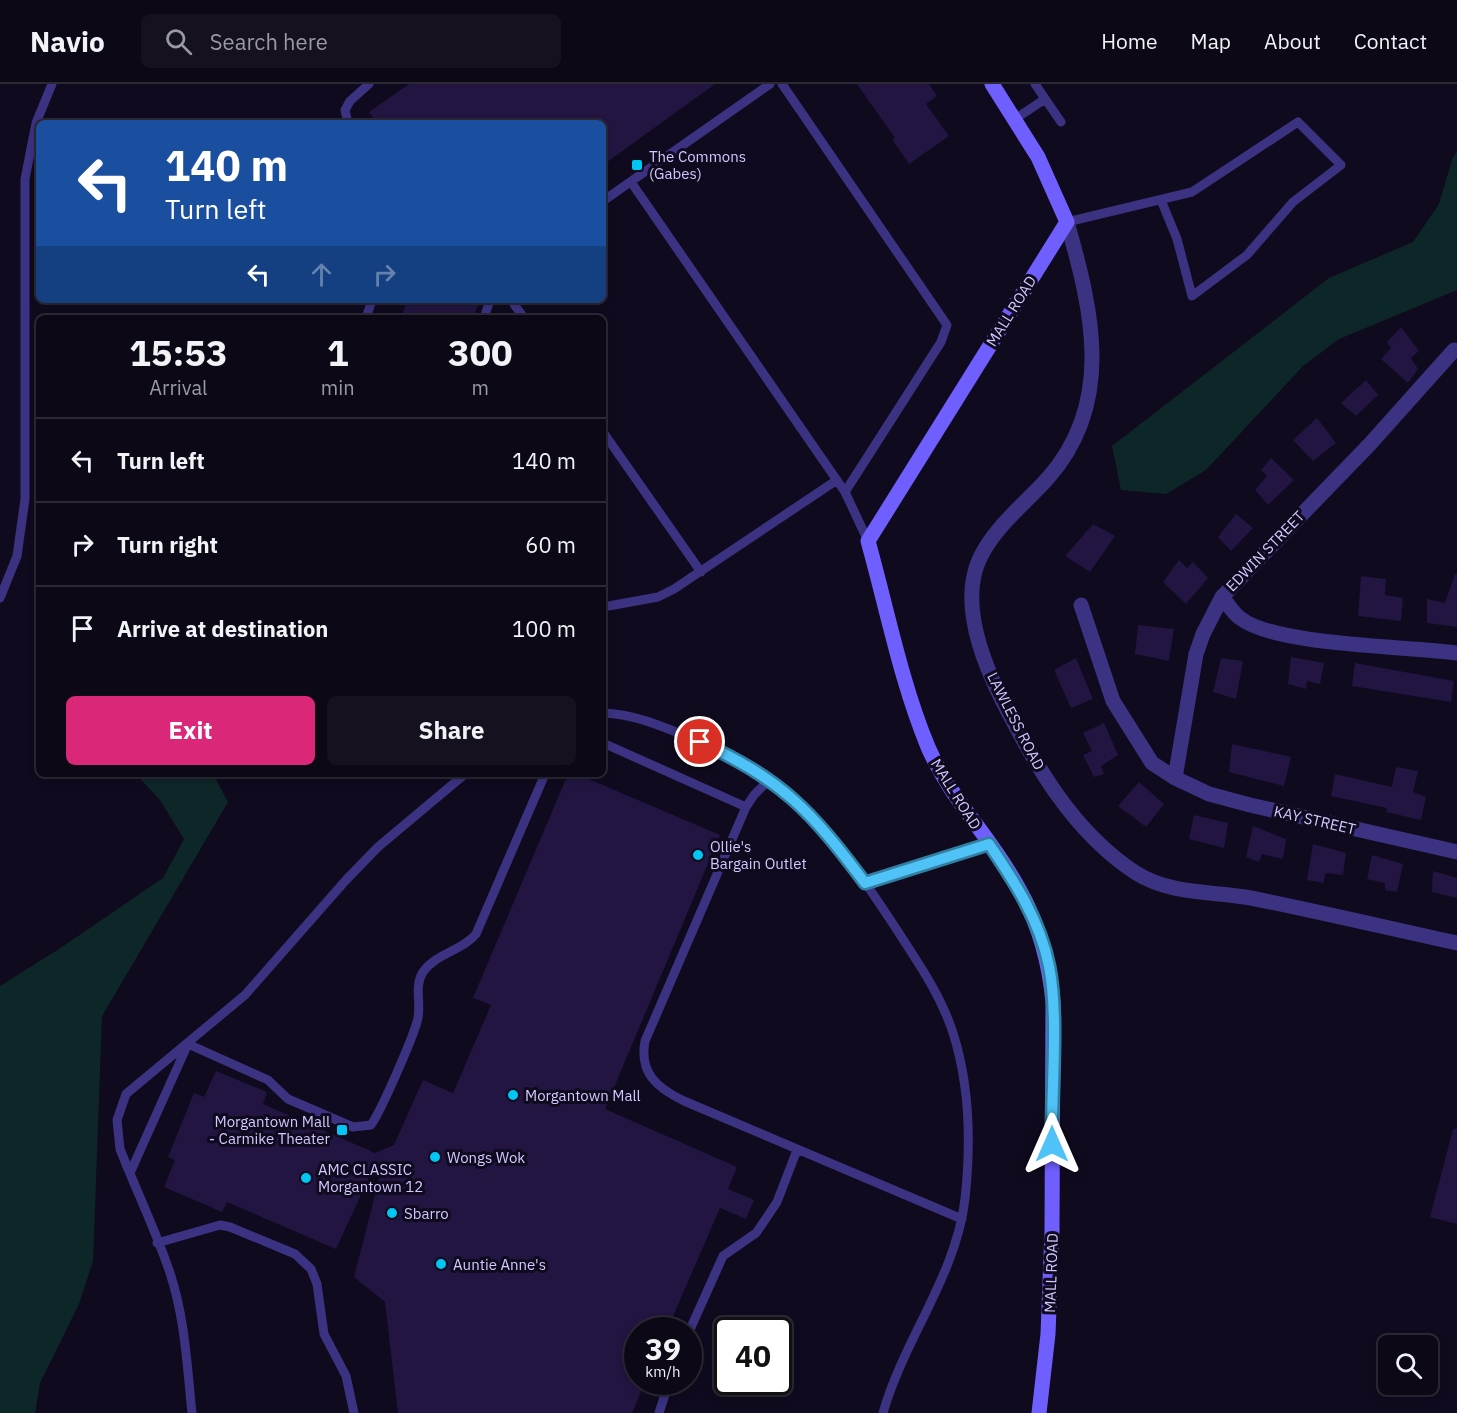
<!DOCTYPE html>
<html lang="en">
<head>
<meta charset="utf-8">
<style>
  body { margin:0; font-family:"IBM Plex Sans",sans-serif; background:#15111f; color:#f1f3f6; height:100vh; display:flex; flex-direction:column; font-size:22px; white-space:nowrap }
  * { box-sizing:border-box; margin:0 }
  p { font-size:20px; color:#9a9aa1 }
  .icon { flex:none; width:33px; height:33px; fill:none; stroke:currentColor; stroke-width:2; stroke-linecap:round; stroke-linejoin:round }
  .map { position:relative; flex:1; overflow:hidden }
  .details { position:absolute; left:36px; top:231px; width:570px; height:462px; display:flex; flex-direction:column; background:#0c0816; border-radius:9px; box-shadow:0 3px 9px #0003,0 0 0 2px #2c2935 }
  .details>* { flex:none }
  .hud { position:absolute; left:36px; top:36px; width:570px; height:183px; border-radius:9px; box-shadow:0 3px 9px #0003,0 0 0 2px #2c2935; background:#1a4fa0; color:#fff; overflow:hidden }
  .buttons { position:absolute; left:1378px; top:1251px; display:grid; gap:12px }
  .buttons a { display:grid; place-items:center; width:60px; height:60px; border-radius:9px; background:#0c0816; box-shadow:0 3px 9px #0003,0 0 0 2px #2c2935; font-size:30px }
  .speed { position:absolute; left:624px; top:1233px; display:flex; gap:12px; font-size:30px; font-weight:700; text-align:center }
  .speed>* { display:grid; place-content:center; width:78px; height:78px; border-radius:50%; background:#0c0816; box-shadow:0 3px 9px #0003,0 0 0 2px #2c2935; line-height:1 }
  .speed small { font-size:15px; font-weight:400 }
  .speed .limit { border:3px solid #111; border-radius:9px; background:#fff; color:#111 }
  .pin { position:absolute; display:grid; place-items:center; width:51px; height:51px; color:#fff; margin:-26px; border:3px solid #fff; border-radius:50%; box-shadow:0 2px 6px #0007 }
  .me { position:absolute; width:66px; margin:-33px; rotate:0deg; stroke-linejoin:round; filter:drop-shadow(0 0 4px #0008) }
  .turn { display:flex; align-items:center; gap:21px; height:126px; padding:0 30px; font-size:27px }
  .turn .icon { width:78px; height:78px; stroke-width:2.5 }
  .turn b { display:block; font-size:42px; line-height:51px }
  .lanes { display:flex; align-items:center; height:57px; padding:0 30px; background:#0003; justify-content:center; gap:30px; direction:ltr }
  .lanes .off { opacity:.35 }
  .eta { display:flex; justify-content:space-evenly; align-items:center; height:102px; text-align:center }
  .eta b { font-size:36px; font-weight:800; line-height:42px }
  .action { display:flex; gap:12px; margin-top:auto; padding:12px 30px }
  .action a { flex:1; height:69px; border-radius:9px; background:#db2777; color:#fff; font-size:24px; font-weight:800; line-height:69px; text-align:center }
  .action a+a { background:#15111f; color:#f1f3f6 }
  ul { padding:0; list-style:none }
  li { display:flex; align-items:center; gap:18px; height:84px; padding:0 30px; border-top:2px solid #2c2935 }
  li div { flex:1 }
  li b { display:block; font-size:22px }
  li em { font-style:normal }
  header { display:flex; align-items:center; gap:36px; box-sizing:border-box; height:84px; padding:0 30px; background:#0c0816; border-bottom:2px solid #2c2935 }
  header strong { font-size:28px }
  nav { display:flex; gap:33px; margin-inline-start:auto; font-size:21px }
  .search { width:420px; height:54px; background:#15111f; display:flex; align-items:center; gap:15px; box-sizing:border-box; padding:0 21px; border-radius:9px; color:#9a9aa1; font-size:22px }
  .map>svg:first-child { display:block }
  .green { fill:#0d2729 }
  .building { fill:#221541 }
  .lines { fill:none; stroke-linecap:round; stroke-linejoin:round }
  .lane { stroke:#3b3281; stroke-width:9 }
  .street { stroke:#3b3281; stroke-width:15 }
  .secondary { stroke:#705fff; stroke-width:15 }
  .route-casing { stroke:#337fa1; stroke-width:15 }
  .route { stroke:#4fc3f7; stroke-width:10 }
  .poi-dot { fill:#00c6f3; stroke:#100a1e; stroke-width:2 }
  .labels { text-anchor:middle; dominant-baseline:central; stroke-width:6; stroke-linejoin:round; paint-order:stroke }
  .poi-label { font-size:15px; fill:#d3c8ff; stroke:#100a1e; text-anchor:start }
  .street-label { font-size:15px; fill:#d3c8ff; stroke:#100a1e }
</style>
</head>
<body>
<header>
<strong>Navio</strong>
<div class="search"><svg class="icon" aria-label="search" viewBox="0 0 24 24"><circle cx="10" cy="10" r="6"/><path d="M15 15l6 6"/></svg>Search here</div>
<nav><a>Home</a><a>Map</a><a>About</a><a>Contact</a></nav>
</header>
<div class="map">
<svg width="1457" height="1329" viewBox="0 0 1457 1329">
  <rect width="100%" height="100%" fill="#100a1e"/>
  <path class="green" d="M1457,67V206L1339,255L1303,282L1206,386L1166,410L1121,406L1112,362L1329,194L1413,158L1439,120L1452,76Z
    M136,690H213L228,718L102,932L93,1177L79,1220L40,1299L35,1329H0V902L59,865L163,794L184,755L160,716Z"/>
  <path class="building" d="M409,0H715L603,81V39H377L369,28Z
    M857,0H929L937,12L926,20L949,52L909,80L892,55L895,54Z
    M407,216H480L473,234H401Z
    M1401,243L1419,267L1411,274L1418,285L1408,299L1381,275L1391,264L1387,258Z
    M1366,296L1378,311L1356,332L1341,319Z
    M1317,334L1336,359L1313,377L1293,356Z
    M1271,374L1294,396L1268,421L1255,406L1267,392L1261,386Z
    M1236,430L1253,444L1231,467L1218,453Z
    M1093,440L1115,452L1090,488L1065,472Z
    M1179,476L1187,484L1193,478L1208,494L1186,520L1163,498Z
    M1455,490H1457V543L1427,539V515L1445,519Z
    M1361,492L1386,495L1385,511L1403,514L1401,537L1358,532Z
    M1138,541L1174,545L1169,577L1135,570Z
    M1291,573L1324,579L1320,600L1307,597L1306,605L1288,600Z
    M1076,574L1093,615L1071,624L1054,586Z
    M1221,574L1243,577L1236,615L1213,608Z
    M1355,579L1454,597L1451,618L1352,602Z
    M1104,639L1118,671L1101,682L1104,690L1094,693L1083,671L1092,667L1083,649Z
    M1232,660L1291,673L1284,702L1229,688Z
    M1396,683L1418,687L1413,708L1426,713L1421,736L1386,728L1387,724L1331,712L1335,690L1392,703Z
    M568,690H577L720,751L605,1025L737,1083L728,1105L754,1116L746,1135L720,1124L667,1246H638V1298H645L632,1329H398L385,1218L354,1193L381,1088L373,1085L336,1165L227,1118L222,1128L164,1103L175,1076L168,1073L194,1009L204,1013L216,987L267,1008L263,1020L375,1069L394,1061L423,996L453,1009L491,921L473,914Z
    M1139,698L1164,720L1146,743L1118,722Z
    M1194,731L1228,739L1224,764L1189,755Z
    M1253,742L1286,755L1283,775L1262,770L1259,778L1246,773Z
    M1313,760L1346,769L1343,791L1326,789L1323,799L1307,796Z
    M1372,771L1403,780L1397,808L1385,806V799L1367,795Z
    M1433,787L1457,794V814L1432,808Z
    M1453,1045H1457V1140L1430,1133Z"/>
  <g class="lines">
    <path class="lane" d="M782,0L947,241L941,258L845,408
      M1035,0L1061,38
      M1015,35L1045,15
      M348,39L345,26L350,17L369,0
      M631,98L845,408L868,457
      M603,117L770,0
      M1067,138L1192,108L1298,38L1341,81L1293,118L1247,171L1192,212L1177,155L1161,116
      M511,216L524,234
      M366,234L372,216
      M484,234L490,216
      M603,348L701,488
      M0,514L17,472L25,415V95L36,39L52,0
      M603,523L658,513L674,505L837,396
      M603,629C635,630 664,643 693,655C714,664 735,673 755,684C817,721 858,787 897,846C918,879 941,911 953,949C970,1002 971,1060 965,1115C956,1192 904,1255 883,1329
      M603,659L746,723
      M770,695L754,711L746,723L645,957C639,989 657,1004 684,1017L962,1135
      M865,799L989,761
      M188,960L268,996L288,1015L353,1043L371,1041C381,1027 414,952 418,934C421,918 414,902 423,888C436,869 462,867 476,850L545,690
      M130,1089L187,962
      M157,1159L220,1141L230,1143L295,1170L311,1185L317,1200L324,1250L346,1292L354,1329
      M688,1250L723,1172L756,1149L765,1136L777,1118L797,1066
      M192,1329C187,1282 185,1234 170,1189C156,1147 136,1106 120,1065L117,1036L126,1010L245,911L346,796L378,763L465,690
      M659,1329L669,1298"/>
    <path class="street" d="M1067,138C1092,226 1115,318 1048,394C1025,420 993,444 979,476C960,519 983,578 1002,616C1035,681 1073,748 1136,789C1171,811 1213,807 1251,814C1320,828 1388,844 1457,859
      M1222,513C1228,520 1233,529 1240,534C1275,562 1408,562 1457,569
      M1081,521L1113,617L1152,679L1175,694L1209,710L1250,721L1457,768
      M1175,694L1196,570L1203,550L1222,513L1370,360L1454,266"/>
    <path class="secondary" d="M992,0L1038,73L1067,138L868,457C887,525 901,598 928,663C952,718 992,754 1019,805C1039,840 1049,877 1053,918L1052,1147L1048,1250L1039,1329"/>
  </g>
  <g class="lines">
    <g class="route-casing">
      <path id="route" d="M700,658C782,695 812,728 865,799L989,760C1015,798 1040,837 1049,882C1059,933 1051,1007 1052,1060"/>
    </g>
    <use href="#route" class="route"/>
  </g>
  <g class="poi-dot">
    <rect x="631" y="75" width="12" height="12" rx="3"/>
    <circle cx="698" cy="771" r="6"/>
    <circle cx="513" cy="1011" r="6"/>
    <rect x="336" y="1040" width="12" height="12" rx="3"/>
    <circle cx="435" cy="1073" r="6"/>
    <circle cx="306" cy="1094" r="6"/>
    <circle cx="392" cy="1129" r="6"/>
    <circle cx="441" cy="1180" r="6"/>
  </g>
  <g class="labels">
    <g class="poi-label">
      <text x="649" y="72">The Commons<tspan x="649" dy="17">(Gabes)</tspan></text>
      <text x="710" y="762">Ollie's<tspan x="710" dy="17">Bargain Outlet</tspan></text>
      <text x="525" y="1011">Morgantown Mall</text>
      <text x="330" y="1037" text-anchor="end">Morgantown Mall<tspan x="330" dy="17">- Carmike Theater</tspan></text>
      <text x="447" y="1073">Wongs Wok</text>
      <text x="318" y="1085">AMC CLASSIC<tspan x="318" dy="17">Morgantown 12</tspan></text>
      <text x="404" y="1129">Sbarro</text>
      <text x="453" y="1180">Auntie Anne's</text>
    </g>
    <g class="street-label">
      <text transform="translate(1011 227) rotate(-58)">MALL ROAD</text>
      <text transform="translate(1265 467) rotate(-46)">EDWIN STREET</text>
      <text transform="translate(1016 637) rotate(63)">LAWLESS ROAD</text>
      <text transform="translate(956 710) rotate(58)">MALL ROAD</text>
      <text transform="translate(1315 736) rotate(13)">KAY STREET</text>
      <text transform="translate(1051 1189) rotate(-88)">MALL ROAD</text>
    </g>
  </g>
</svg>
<div class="buttons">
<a><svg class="icon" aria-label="search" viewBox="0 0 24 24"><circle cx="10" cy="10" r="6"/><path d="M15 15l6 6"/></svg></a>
</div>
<div class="speed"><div>39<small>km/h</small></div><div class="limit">40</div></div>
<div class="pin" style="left:700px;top:658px;background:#d93025"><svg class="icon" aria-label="arrive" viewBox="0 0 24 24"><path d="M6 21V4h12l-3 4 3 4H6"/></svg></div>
<svg class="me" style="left:1052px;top:1060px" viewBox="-20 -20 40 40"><path d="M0-17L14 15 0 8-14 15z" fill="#4fc3f7" stroke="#fff" stroke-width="4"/></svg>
<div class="hud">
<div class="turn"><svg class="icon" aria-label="left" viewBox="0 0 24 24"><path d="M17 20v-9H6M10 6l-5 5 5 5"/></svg><div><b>140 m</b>Turn left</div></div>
<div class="lanes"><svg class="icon" aria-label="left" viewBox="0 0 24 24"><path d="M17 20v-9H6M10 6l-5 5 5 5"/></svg><svg class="icon off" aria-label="ahead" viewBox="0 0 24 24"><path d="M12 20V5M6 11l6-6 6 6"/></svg><svg class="icon off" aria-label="right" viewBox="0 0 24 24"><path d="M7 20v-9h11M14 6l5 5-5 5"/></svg></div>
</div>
<section class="details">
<div class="eta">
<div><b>15:53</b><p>Arrival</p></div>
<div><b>1</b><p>min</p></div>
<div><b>300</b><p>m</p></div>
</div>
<ul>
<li><svg class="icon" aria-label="left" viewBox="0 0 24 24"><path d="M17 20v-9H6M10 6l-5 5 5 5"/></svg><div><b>Turn left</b></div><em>140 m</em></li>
<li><svg class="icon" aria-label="right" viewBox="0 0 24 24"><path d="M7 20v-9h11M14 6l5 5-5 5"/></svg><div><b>Turn right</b></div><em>60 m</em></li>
<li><svg class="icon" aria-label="arrive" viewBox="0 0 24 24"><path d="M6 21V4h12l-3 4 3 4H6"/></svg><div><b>Arrive at destination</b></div><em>100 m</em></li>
</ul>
<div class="action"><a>Exit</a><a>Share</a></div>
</section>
</div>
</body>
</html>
